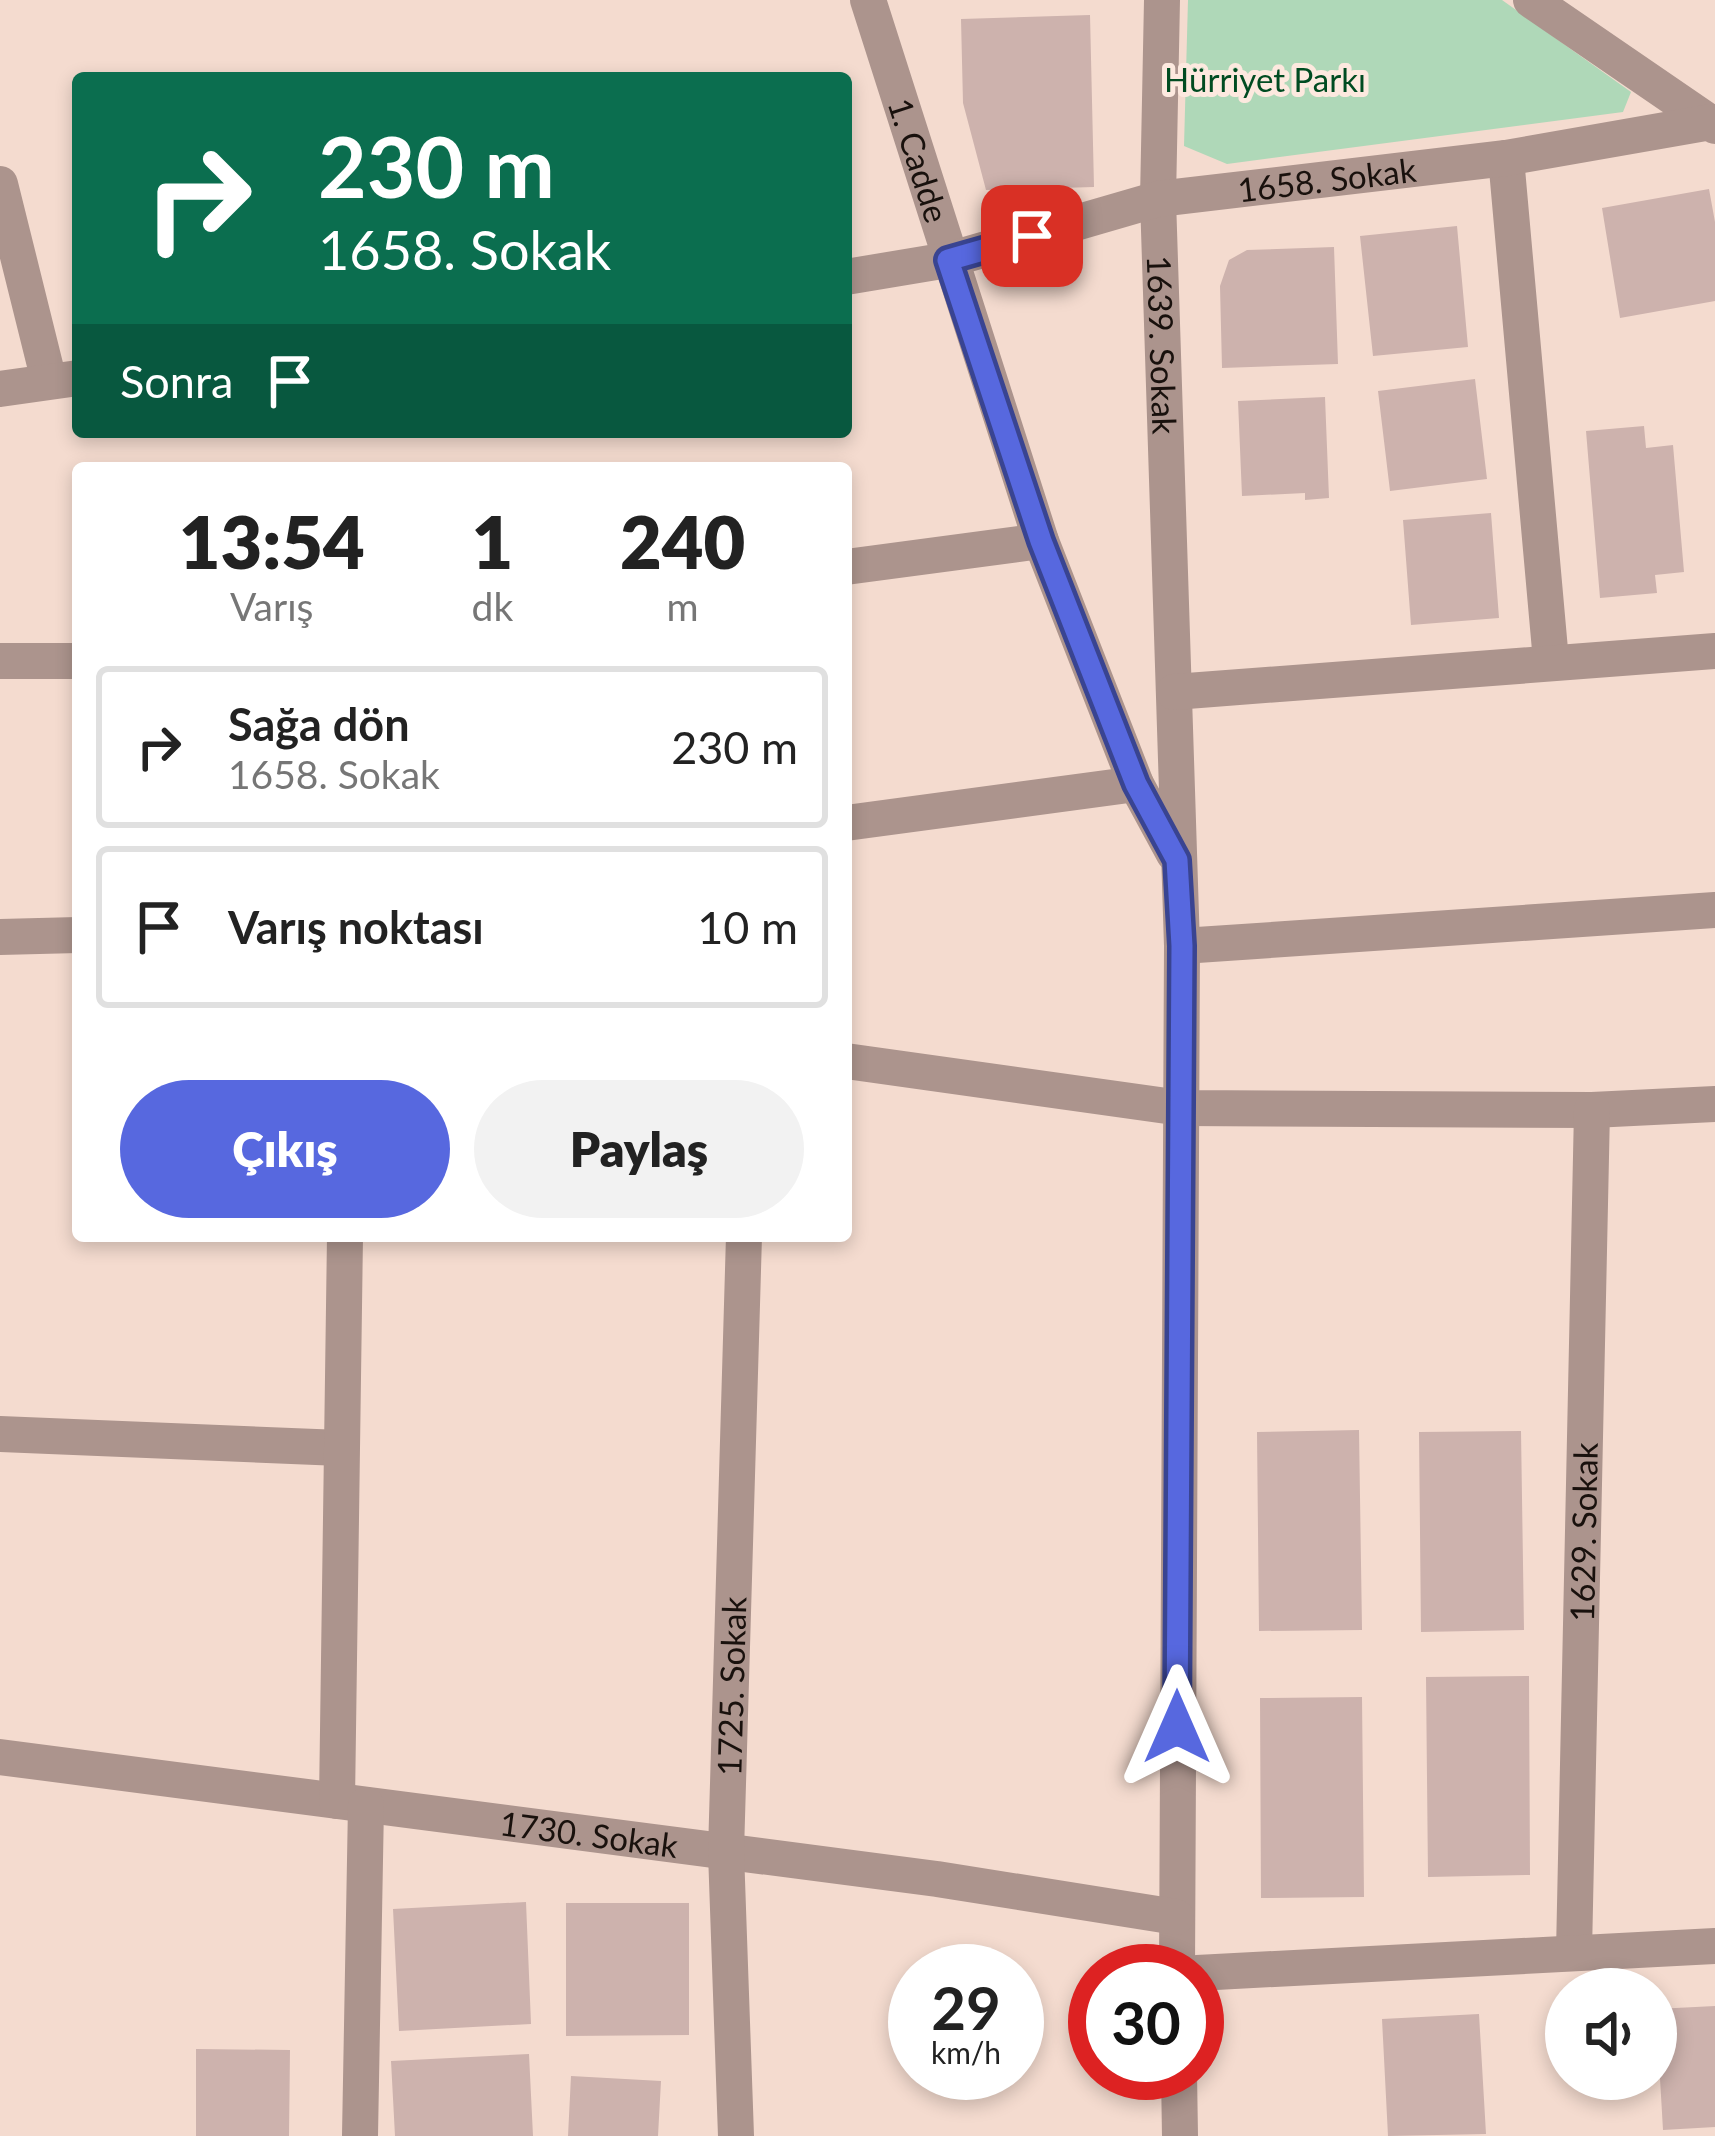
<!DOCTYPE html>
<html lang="tr">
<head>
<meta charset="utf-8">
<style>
  body { margin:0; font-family:Lato,sans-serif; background:#f2f2f2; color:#222; height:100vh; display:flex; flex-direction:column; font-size:45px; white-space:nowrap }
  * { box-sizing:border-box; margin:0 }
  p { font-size:39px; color:#767676 }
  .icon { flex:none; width:66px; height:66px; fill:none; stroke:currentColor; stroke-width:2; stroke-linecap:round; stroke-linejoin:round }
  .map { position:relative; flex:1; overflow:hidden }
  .panel { position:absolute; left:72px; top:462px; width:780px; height:780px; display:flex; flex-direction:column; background:#fff; border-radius:12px; box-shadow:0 6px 18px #0003 }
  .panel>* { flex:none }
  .banner { position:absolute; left:72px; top:72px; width:780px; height:366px; border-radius:12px; box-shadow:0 6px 18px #0003; background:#0b6e4f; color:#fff; overflow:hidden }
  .fabs { position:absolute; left:1545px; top:1968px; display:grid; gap:24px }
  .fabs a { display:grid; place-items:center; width:132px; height:132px; border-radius:50%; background:#fff; box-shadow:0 6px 18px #0003; font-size:60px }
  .speed { position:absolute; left:888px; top:1944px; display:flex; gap:24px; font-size:60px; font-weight:700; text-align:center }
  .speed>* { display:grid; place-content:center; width:156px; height:156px; border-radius:50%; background:#fff; box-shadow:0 6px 18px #0003; line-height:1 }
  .speed small { font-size:30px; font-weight:400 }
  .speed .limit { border:18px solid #d22; background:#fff; color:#111 }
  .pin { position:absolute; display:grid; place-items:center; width:102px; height:102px; color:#fff; margin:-51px; border-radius:24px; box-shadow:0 6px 18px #0006 }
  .me { position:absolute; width:132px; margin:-66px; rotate:0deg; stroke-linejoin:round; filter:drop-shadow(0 0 9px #0008) }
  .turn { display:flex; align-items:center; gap:42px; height:252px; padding:0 48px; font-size:54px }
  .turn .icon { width:156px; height:156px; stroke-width:2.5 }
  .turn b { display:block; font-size:84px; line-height:102px }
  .then { display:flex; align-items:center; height:114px; padding:0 48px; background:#0003; gap:24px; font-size:45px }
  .eta { display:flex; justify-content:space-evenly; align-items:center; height:204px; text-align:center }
  .eta b { font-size:72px; font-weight:800; line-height:84px }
  .primary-button { display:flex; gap:24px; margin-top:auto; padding:24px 48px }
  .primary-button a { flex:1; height:138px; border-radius:72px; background:#5768df; color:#fff; font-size:48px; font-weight:800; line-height:138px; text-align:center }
  .primary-button a+a { background:#f2f2f2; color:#222 }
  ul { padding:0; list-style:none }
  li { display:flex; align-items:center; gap:36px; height:162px; margin:0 24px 18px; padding:0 24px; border:6px solid #e0e0e0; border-radius:12px }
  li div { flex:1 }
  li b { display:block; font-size:45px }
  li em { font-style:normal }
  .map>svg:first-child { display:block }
  .green { fill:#afd8b8 }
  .building { fill:#cdb2ad }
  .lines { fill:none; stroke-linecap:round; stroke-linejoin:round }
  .minor { stroke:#ac948d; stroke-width:36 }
  .route-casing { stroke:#394491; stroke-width:30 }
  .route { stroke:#5768df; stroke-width:21 }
  .labels { text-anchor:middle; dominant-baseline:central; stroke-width:10; stroke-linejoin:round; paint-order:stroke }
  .park-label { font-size:33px; fill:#004b21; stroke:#fde9df }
  .street-label { font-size:33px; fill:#19110d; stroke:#fde9df }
</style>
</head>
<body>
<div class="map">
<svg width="1715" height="2136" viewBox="0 0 1715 2136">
  <rect width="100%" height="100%" fill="#f4dbcf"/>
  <path class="green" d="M1188,0H1502L1631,92L1623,112L1227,164L1184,146Z"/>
  <path class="building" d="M1090,15L1094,187L986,190L963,103L961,19Z
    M1709,189L1715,222V301L1620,318L1602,208Z
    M1457,226L1468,347L1373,356L1360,236Z
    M1334,247L1338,364L1222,368L1220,286L1229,260L1247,250Z
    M1475,379L1487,479L1390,491L1378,391Z
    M1325,397L1329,498L1305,500V493L1242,496L1238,401Z
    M1644,426L1646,448L1673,445L1684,572L1655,575L1657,593L1600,598L1586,431Z
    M1491,513L1499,618L1411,625L1403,520Z
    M1359,1430L1362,1630L1259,1631L1257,1432Z
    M1521,1431L1524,1630L1421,1632L1419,1432Z
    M1529,1676L1530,1875L1428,1877L1426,1677Z
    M1362,1697L1364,1897L1261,1898L1260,1698Z
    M526,1902L531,2024L399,2031L393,1909Z
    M566,1903H689V2035L566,2036Z
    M1715,2006V2127L1663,2130L1656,2009Z
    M1479,2014L1486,2134L1388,2136L1382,2019Z
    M196,2049L290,2050L289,2136H196Z
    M529,2054L533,2136H395L391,2061Z
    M571,2076L661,2081L658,2136H568Z"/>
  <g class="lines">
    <g class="minor">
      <path id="s1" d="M868,0L1041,541L1136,784L1174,854"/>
      <path id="s2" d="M1162,0L1158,199L1182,946L1177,1971"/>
      <path d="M1531,0L1715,126"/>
      <path d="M1506,158L1551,661"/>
      <path d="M0,184L49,381"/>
      <path id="s3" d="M846,277L948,260L1158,199L1506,158L1711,122"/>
      <path d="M0,389L78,378"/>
      <path d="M846,567L1041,541"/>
      <path d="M0,661H78"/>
      <path d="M1174,692L1715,651"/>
      <path d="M846,823L1136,784"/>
      <path d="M0,937L78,935"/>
      <path d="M1182,946L1715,910"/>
      <path d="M846,1061L1181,1108L1592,1110L1715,1104"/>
      <path d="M0,1434L341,1448"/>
      <path id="s4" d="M0,1757L937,1879L1176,1917"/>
      <path d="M337,1801L345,1236"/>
      <path id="s5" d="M1574,1952L1592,1110"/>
      <path d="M1197,1973L1715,1946"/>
      <path d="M1179,2073L1180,2136"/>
      <path d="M360,2136L366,1805"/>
      <path id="s6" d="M736,2136L726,1852L744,1236"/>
    </g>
  </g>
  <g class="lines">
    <g class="route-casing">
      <path id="route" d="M1032,236L948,260L1041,541L1136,784L1177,860L1182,946L1177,1727"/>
    </g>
    <use href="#route" class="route"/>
  </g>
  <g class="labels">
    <g class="park-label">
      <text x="1265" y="79">Hürriyet Parkı</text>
    </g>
    <g class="street-label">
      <text stroke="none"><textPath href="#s1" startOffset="168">1. Cadde</textPath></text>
      <text stroke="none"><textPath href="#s3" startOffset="492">1658. Sokak</textPath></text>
      <text stroke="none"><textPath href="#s2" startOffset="345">1639. Sokak</textPath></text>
      <text stroke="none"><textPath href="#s5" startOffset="420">1629. Sokak</textPath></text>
      <text stroke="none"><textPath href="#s6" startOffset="450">1725. Sokak</textPath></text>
      <text stroke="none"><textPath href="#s4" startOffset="594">1730. Sokak</textPath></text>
    </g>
  </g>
</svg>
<div class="fabs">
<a><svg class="icon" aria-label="sound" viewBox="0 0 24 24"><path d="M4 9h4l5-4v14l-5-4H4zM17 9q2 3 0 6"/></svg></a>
</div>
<div class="speed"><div>29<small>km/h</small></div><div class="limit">30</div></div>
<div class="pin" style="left:1032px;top:236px;background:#d93025"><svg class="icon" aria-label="arrive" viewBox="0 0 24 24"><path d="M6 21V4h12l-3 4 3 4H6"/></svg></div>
<svg class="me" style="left:1177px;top:1727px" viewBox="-20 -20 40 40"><path d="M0-17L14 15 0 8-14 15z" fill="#5768df" stroke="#fff" stroke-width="4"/></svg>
<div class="banner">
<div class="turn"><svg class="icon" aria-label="right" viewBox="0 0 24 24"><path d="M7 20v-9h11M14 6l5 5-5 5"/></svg><div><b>230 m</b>1658. Sokak</div></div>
<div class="then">Sonra<svg class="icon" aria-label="arrive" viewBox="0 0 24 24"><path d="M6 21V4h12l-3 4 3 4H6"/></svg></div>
</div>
<section class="panel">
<div class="eta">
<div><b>13:54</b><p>Varış</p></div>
<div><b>1</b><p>dk</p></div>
<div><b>240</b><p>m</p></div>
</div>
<ul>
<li><svg class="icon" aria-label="right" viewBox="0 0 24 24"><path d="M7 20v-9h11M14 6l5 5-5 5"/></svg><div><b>Sağa dön</b><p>1658. Sokak</p></div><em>230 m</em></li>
<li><svg class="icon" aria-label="arrive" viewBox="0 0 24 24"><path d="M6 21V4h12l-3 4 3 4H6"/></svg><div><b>Varış noktası</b></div><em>10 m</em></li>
</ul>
<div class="primary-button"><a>Çıkış</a><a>Paylaş</a></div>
</section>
</div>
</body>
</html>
